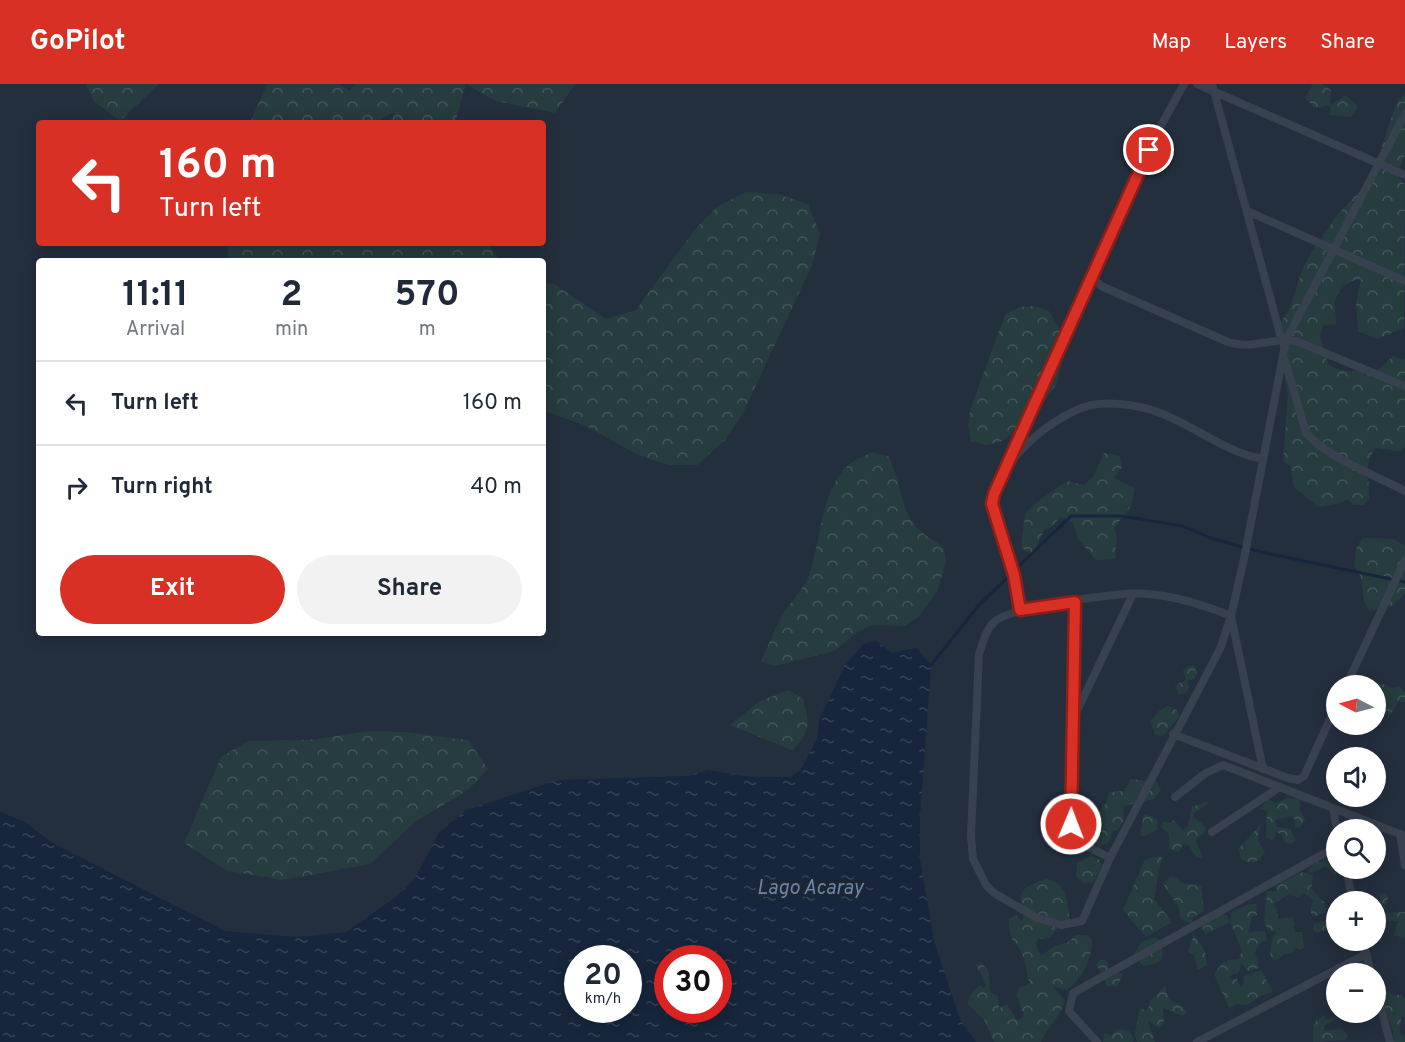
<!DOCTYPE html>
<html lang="en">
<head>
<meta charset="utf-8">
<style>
  body { margin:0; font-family:Overpass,sans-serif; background:#f2f2f3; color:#1f2937; height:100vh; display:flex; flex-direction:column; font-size:22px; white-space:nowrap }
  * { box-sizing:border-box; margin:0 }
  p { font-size:20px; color:#747a83 }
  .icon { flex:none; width:33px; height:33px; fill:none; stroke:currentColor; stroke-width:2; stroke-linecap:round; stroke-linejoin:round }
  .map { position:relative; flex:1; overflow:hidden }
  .drawer { position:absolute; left:36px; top:174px; width:510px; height:378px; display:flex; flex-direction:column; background:#fff; border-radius:6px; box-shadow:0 3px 15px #0003 }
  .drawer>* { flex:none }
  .guide { position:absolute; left:36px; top:36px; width:510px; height:126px; border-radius:6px; box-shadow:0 3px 15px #0003; background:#d93025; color:#fff; overflow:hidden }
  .needle { width:39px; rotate:276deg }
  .buttons { position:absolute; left:1326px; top:591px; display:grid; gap:12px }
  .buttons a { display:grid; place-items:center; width:60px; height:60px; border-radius:50%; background:#fff; box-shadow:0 3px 15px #0003; font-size:30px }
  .speed { position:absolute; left:564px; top:861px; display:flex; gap:12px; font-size:30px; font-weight:700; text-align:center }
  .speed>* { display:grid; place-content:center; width:78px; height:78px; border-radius:50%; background:#fff; box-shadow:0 3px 15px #0003; line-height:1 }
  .speed small { font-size:15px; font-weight:400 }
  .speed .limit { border:9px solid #d22; background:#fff; color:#111 }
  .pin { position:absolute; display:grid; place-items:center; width:51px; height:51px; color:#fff; margin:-26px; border:3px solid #fff; border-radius:50%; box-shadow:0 2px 6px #0007 }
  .me { position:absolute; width:66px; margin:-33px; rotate:1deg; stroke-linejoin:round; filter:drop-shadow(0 0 4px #0008) }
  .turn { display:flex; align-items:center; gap:21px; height:126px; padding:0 24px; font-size:27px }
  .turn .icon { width:78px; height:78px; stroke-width:2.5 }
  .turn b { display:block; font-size:42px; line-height:51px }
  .eta { display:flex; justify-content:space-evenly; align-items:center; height:102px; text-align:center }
  .eta b { font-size:36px; font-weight:700; line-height:42px }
  .primary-button { display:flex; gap:12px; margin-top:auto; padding:12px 24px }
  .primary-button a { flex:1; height:69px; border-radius:36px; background:#d93025; color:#fff; font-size:24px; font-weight:700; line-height:69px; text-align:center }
  .primary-button a+a { background:#f2f2f3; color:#1f2937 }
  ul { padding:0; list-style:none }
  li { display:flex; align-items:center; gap:18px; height:84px; padding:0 24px; border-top:2px solid #e0e1e3 }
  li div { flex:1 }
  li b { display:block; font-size:22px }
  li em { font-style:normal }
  header { display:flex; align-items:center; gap:36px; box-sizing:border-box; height:84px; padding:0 30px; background:#d93025; color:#fff }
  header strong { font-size:28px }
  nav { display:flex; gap:33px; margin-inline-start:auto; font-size:21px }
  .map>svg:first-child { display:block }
  .forest { fill:url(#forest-crowns) }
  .water { fill:url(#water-ripples); fill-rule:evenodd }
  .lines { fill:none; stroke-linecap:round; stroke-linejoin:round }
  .stream { stroke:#17263c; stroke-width:3 }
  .minor { stroke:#38414e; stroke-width:8 }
  .route-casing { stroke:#8d1f18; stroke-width:15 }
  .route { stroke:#d93025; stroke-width:10 }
  .labels { text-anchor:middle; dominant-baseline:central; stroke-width:6; stroke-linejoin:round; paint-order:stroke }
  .water-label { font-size:20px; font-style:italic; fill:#6d86a8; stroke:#1d2633 }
</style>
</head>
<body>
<header>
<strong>GoPilot</strong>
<nav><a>Map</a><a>Layers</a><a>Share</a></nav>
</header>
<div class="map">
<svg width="1405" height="958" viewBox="0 0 1405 958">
  <defs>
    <pattern id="forest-crowns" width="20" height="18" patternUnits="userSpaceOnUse" patternTransform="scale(1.5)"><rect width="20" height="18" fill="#263c3f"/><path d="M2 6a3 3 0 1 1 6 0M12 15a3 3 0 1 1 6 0" fill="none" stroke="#435659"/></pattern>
    <pattern id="water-ripples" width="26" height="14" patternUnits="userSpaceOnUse" patternTransform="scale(1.5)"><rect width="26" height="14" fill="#17263c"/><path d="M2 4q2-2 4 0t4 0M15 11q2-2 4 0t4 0" fill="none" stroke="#364457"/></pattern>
  </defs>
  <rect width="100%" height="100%" fill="#242f3e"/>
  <path class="forest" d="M86,0H159L120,37L94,17Z
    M267,0H340L350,7L354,0H575L555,29L496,17L466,0L455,39H392L394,28L375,39H250Z
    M1313,0H1322L1331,6L1330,21L1346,11L1358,22L1351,33L1331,31L1330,21L1315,24L1305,14Z
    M1405,9V71L1399,85V94L1405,101L1404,244L1377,255L1358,247L1356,220L1361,195C1347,197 1336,206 1335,220C1334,227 1337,232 1336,240L1324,241L1320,251L1328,280L1341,287H1377L1393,272L1405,276V362L1401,367L1375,364L1368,378L1369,416L1363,421H1353L1348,415L1338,420L1318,423L1294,403L1290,382L1283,377L1288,312L1280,264L1281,238L1290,224L1302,186L1312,167L1338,130L1366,101L1372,91L1396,20Z
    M746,108L778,110L808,120L820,150L812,181L744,327L725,356L697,381H668L638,371L586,342L543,326V199L554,200L606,235L636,226L696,144L717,123Z
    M229,159H488L500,177H227Z
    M1035,222L1049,227L1064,253L1060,285L1057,299L1049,311L1014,349L1000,358L986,361L971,357L968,342L970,326L1005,231L1019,223Z
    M873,369L888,372C901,394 899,426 918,445C925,452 936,457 944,464L946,478L937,508L918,533L905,542L872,541L859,547L834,567L774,582L761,578C768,563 774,546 782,532C790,518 802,508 808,493C825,450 818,382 873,369Z
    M1104,369L1120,372L1122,383L1114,394L1135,404L1131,422L1114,444L1117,452L1115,475L1096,476L1078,455L1073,438L1060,433L1053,442L1044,446L1033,471L1021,464L1025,430L1037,418L1067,397L1084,401L1094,392Z
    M1362,454L1394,455L1405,462V510L1390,523L1370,527L1364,517L1361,493L1354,482L1356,465Z
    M1189,582H1194L1197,589L1194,595L1187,597L1189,603L1186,609L1179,611L1175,601L1186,596L1183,587Z
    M1379,598L1392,604L1400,603L1405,608V618H1398L1390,631L1380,628C1379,618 1375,612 1376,602Z
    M789,606L803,615C809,639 812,648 792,666L730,641L760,617Z
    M1168,622L1177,626L1179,633L1163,652L1155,651L1150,637L1159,627Z
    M370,647L404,648L468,656L488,685L468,706L415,738L370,780L283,796L228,787L184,759L221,673L248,657L309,656Z
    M1131,695L1156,698L1161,706L1154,715L1123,722L1124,736L1118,746L1113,747L1109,758L1098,763L1095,754L1101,740L1099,728L1106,719L1109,708L1124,707Z
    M1287,714L1300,715V726L1305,736L1299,744L1295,743V736L1292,732L1275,736L1277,743L1290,745L1296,755L1291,760L1285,759L1282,751L1276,748L1273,757L1266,753L1267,727L1260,725L1268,715L1276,719Z
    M1206,718L1209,719L1194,729V733L1205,742L1206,747L1196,756L1203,774H1197L1189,762L1183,760L1179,768L1169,765V750L1160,742L1163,738L1171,739L1174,736L1183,746L1188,742L1192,723Z
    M1144,730L1157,735L1158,745L1144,752L1140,751Z
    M1261,740L1258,756L1265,769C1257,778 1252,782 1241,775L1239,764Z
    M1091,772L1100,776L1101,782L1094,798L1084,799L1076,792L1077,779Z
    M1162,772L1154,815L1172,838L1146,853L1123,826L1145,775Z
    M1330,773L1337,788L1335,792L1326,782L1311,789L1308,787L1316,777L1320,778Z
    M1302,788L1313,791L1311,805L1324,818L1326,828L1313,833L1310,826L1313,817L1305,810L1299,813L1287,811L1273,821L1277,825L1278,835L1292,833L1295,841L1292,844L1295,848H1302L1304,864L1300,866L1294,863L1293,869L1284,870L1279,875L1273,876L1270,870L1272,854L1277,848L1268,846L1264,837L1267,807H1276L1275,802Z
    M1170,793L1176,794L1182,799L1201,802L1204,827L1195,832L1191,839C1174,834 1183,831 1177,821C1172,812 1167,809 1163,799Z
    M1046,795C1068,799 1067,818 1070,837L1056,846L1050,854L1038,855L1036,860L1041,872L1054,862L1067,859L1076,851H1087L1092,856C1092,874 1082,897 1066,906L1052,902L1065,916C1059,936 1048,941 1041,958H994L985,937L968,920L969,912L979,901L984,904L986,901L976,881L981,878L989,889L990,907L998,913L999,924L1007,921L1018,937L1024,932L1017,911L1019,904L1030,899C1026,891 1027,883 1024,875C1019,858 1007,859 1009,835L1016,831L1021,837L1024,834C1017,808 1019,804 1046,795Z
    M1385,809L1388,813L1383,829L1405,828V854L1394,851L1398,837L1376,836V820L1380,817V810Z
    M1250,820H1256L1257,831L1252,833L1248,848L1265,847L1267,856L1260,859L1255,868L1259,884L1248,887L1241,879L1239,889L1231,891L1229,895H1237L1240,902L1243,903L1244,892L1261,886L1273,908L1260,912L1247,921L1236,920L1229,924L1214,890L1224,877L1227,879V876L1239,875L1242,866L1230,838L1206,850L1201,842L1217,828L1226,831L1230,838L1232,827Z
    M1335,826L1336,852L1326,846L1316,849L1313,845L1314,839L1324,837L1327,833L1332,834Z
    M1194,850L1206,870L1207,881L1198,886L1194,871L1188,868Z
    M1155,853L1160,857C1166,875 1162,880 1143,882L1134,871L1141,858Z
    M1100,876H1105L1109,881L1108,887L1123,890L1118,902H1106L1104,891L1096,881Z
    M1165,902L1169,915L1181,921L1187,929L1182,932L1163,924L1164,940L1159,944L1148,937L1155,958H1137L1135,951L1140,923L1144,926L1149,923L1150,917Z
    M1388,907L1392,911H1402L1405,915V932L1401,934L1400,950L1405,952V958H1394C1395,940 1381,926 1384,908Z
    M1324,931L1326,935L1338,934L1324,942V947L1342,945L1348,952L1345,956L1313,958V940Z
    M1118,945L1129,947L1134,954L1133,958H1103L1104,949L1111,951Z"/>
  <path class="water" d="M877,557L891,569L917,564L931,581L920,734V775L934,857L960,935L976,958H0V728L25,738L51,758L225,847L297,853L346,848L396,813L415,794L439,749L466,726L558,696L688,692L707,686L752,693H791L801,685L817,655L819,636L845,581L864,559ZM578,874H628V926H578ZM718,874V926H668V874Z"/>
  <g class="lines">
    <path class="stream" d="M931,581L979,521L1071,432H1121L1183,442L1210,454L1261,468L1405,498"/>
    <path class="minor" d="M1197,0L1405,91
      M1212,0L1282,257
      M1247,127L1405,197
      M1094,195L1101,202L1228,258C1251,266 1272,253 1296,257L1405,302
      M1285,276L1306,349C1328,374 1375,391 1405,407
      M1015,369L1094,195L1097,180L1158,47L1184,0
      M1075,518L1071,740L1089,763L1110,774
      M1020,526C1017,512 1016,496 1011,482C1006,465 992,438 992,421C993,380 1059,324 1098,320C1117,318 1143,322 1160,329C1197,343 1224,368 1263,375
      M1346,602L1405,476
      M1074,633L1133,510
      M1173,650L1288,694L1298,696L1304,692L1336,622
      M1263,685L1231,532C1204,521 1176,512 1147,510C1123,507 1012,523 995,537C986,545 983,559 979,570L971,752L973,775L986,801L994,809L1037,834L1061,841L1082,837L1110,774L1220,565L1231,532L1244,475L1286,256L1405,30
      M1175,713L1206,689L1223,681L1405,752
      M1333,724L1337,746
      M1353,746L1361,736
      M1212,748L1280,703
      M1400,750L1405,781
      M1346,784L1353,818
      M1363,856L1371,890
      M1376,905L1390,958
      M1097,958L1069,927L1073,909L1336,763
      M1197,958L1366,870"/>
  </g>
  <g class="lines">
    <g class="route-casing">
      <path id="route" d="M1071,740L1075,518L1020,526L1014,491L992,420L994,410L1149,66"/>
    </g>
    <use href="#route" class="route"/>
  </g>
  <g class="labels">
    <g class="water-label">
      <text x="810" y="805">Lago Acaray</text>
    </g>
  </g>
</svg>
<div class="buttons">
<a><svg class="needle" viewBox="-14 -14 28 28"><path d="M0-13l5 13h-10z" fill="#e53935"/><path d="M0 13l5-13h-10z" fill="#747a83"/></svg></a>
<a><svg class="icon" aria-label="sound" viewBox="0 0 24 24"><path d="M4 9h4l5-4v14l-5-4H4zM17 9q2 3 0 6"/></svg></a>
<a><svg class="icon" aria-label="search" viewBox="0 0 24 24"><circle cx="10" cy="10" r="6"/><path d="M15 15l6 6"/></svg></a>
<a>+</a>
<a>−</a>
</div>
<div class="speed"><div>20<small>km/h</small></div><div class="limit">30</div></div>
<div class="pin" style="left:1149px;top:66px;background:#d93025"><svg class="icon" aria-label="arrive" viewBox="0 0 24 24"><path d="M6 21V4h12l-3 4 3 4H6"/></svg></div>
<svg class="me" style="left:1071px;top:740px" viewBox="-20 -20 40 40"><circle r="17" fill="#d93025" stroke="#fff" stroke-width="3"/><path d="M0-11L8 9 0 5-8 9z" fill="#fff"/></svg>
<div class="guide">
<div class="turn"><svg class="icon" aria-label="left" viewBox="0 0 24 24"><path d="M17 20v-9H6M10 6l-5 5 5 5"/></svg><div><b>160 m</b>Turn left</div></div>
</div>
<section class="drawer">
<div class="eta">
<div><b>11:11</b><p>Arrival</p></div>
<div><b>2</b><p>min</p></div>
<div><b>570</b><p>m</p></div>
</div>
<ul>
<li><svg class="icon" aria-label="left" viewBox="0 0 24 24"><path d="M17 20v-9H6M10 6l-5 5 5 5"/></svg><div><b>Turn left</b></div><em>160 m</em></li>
<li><svg class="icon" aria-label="right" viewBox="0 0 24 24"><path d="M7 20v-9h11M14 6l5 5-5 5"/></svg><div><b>Turn right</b></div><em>40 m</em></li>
</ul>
<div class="primary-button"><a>Exit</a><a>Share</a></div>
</section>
</div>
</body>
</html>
